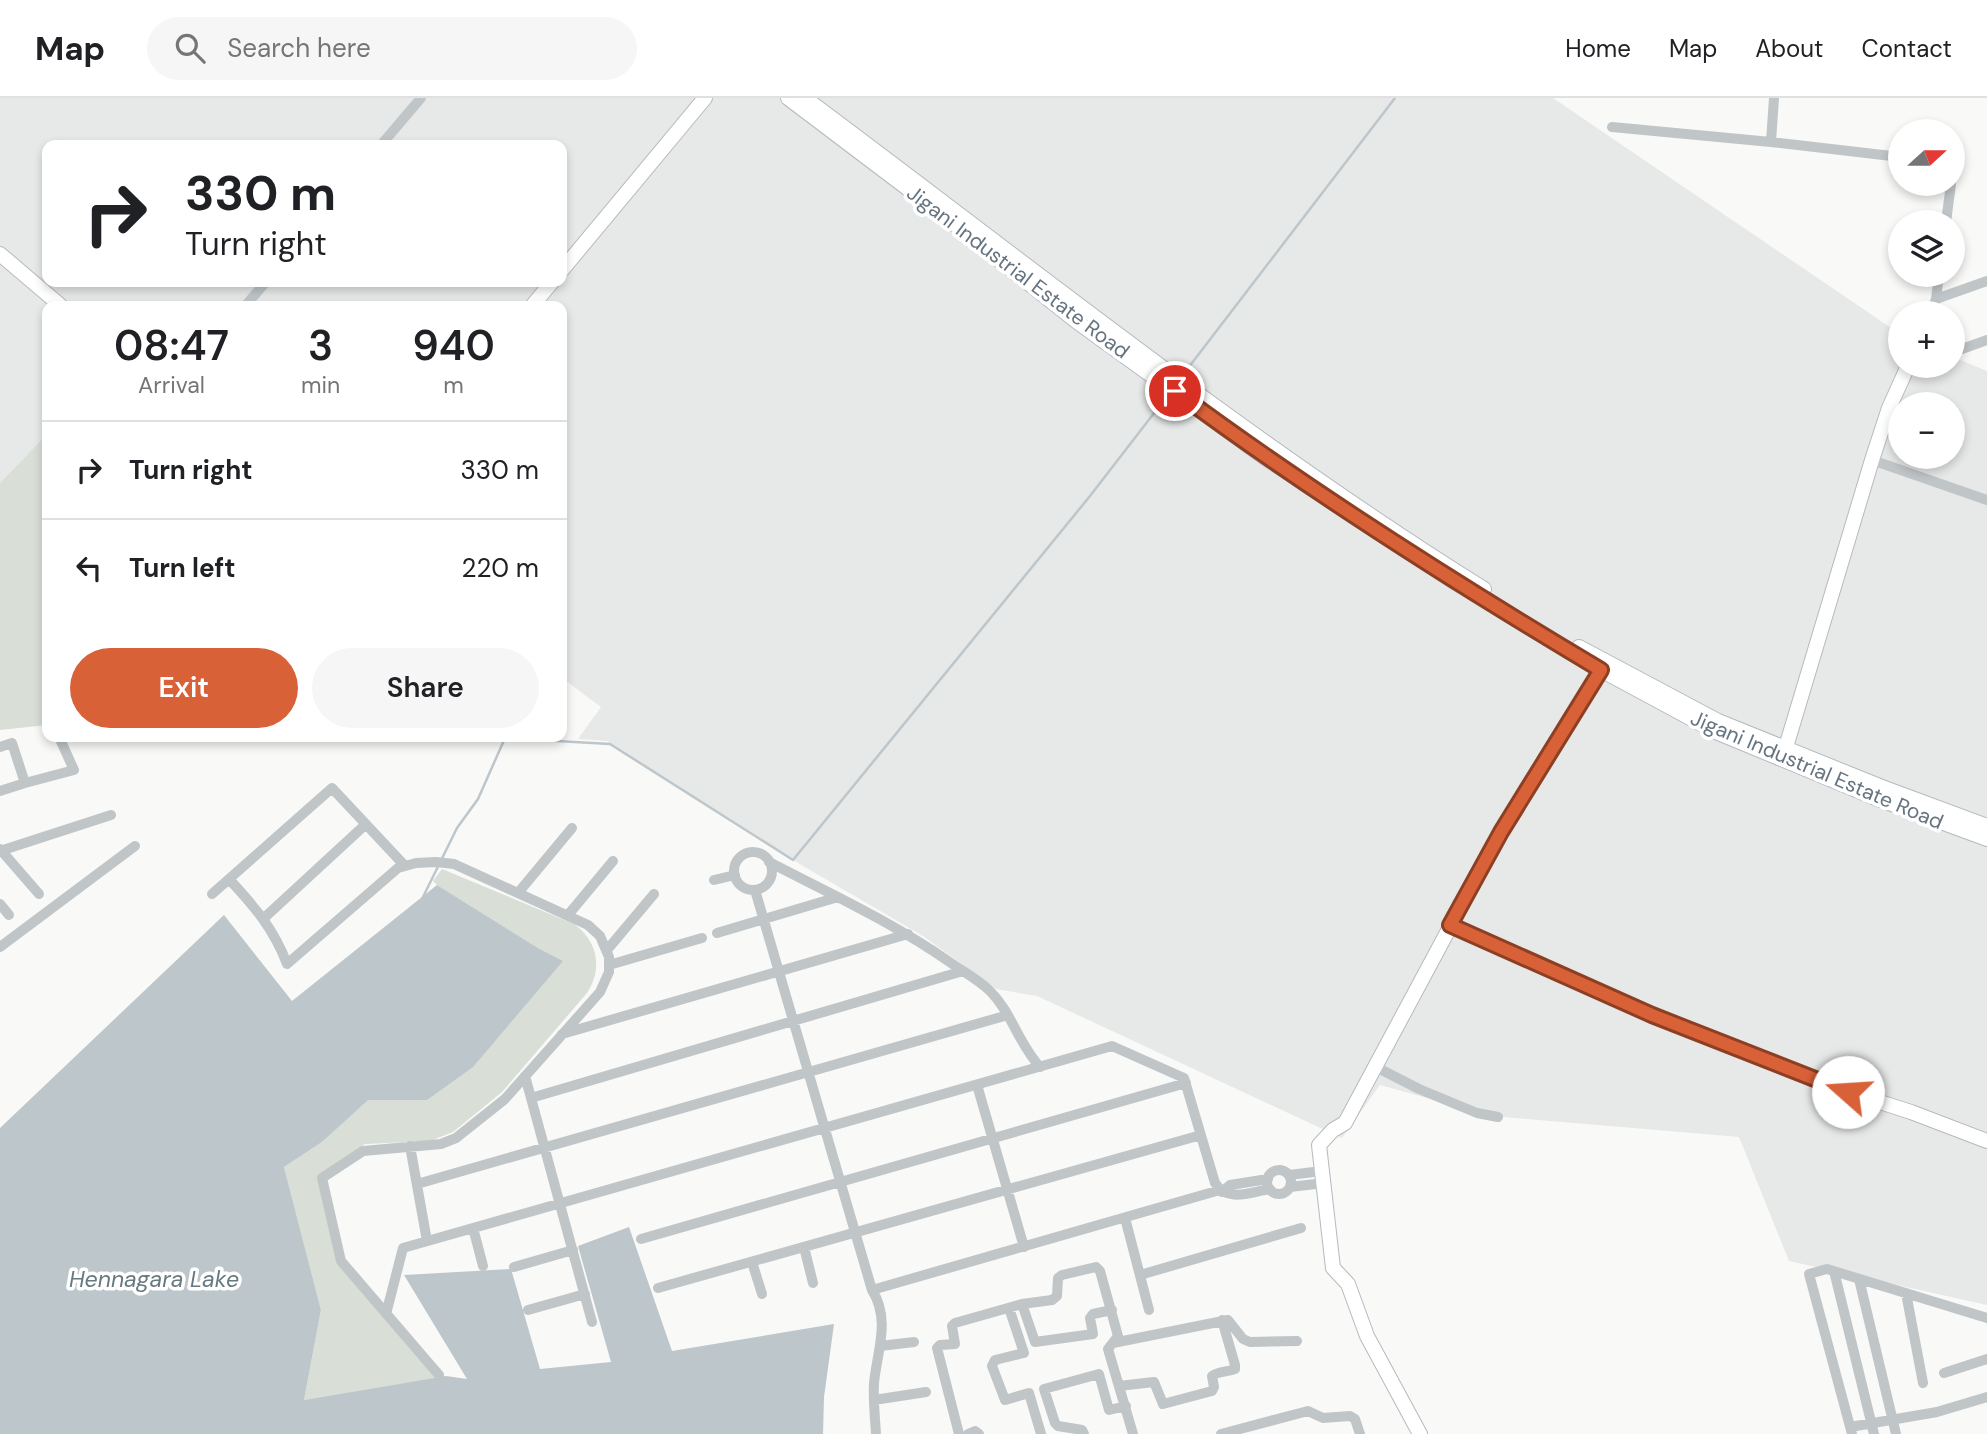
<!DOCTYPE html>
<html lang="en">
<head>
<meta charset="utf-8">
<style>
  body { margin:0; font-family:"DM Sans",sans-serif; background:#f6f6f6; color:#202124; height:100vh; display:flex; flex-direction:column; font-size:26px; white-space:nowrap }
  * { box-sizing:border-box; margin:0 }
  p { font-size:23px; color:#757577 }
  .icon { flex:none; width:38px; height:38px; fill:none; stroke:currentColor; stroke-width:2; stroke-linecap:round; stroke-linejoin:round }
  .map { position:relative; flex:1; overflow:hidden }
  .panel { position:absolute; left:42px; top:203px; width:525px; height:441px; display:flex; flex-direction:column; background:#fff; border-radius:14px; box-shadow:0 4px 10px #0003 }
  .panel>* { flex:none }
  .top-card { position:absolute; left:42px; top:42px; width:525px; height:147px; border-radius:14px; box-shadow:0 4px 10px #0003; background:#fff; color:#202124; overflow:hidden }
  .needle { width:46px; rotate:69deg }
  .controls { position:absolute; left:1888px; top:21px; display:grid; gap:14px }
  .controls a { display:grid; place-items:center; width:77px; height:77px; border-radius:50%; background:#fff; box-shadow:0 4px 10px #0003; font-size:35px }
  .pin { position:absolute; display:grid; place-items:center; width:60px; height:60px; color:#fff; margin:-30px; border:4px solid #fff; border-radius:50%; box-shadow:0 2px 7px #0007 }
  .me { position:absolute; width:77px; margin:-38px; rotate:289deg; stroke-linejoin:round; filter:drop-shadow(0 0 5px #0008) }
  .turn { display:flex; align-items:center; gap:24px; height:147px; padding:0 28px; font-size:32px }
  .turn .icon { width:91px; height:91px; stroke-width:2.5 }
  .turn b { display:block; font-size:49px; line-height:60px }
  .eta { display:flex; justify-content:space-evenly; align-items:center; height:119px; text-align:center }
  .eta b { font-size:42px; font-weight:600; line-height:49px }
  .button { display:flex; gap:14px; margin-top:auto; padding:14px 28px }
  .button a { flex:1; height:80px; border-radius:42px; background:#d96138; color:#fff; font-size:28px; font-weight:600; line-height:80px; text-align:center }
  .button a+a { background:#f6f6f6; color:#202124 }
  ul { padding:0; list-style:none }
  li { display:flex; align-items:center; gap:21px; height:98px; padding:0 28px; border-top:2px solid #e0e0e0 }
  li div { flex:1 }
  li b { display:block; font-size:26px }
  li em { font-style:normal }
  header { display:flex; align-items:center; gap:42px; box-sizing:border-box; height:98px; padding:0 35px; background:#fff; border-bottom:2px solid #e0e0e0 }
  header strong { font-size:33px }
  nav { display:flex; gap:38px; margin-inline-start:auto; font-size:24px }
  .search { width:490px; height:63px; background:#f6f6f6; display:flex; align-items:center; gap:18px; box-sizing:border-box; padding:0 24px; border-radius:38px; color:#757577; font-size:26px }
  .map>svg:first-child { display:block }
  .built { fill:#e7e8e8; fill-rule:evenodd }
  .green { fill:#d9ded6 }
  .water { fill:#bdc6cb }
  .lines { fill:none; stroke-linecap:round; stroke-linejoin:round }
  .stream { stroke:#bdc6cb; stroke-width:2.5 }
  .secondary-casing { stroke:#b5babf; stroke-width:16 }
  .street { stroke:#c0c5c8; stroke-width:10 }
  .secondary { stroke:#fff; stroke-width:14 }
  .route-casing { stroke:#8d3f24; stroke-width:18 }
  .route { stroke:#d96138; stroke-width:12 }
  .labels { text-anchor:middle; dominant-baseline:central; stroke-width:7; stroke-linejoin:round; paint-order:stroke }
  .street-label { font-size:21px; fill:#667480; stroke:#fff }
  .water-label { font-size:23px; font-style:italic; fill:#667981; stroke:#fff }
</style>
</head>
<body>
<header>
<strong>Map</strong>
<div class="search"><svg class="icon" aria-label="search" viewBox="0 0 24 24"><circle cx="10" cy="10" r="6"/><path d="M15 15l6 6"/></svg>Search here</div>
<nav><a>Home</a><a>Map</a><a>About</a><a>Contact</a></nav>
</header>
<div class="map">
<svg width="1987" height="1336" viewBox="0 0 1987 1336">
  <rect width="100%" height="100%" fill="#f9f9f7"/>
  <path class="built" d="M0,0H1553L1900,236V268H1953V259L1987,273V1207L1789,1163L1739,1039L1492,1018L1380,987L1342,1040L1037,898L996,891L923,838L798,765L607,643L578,641L601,609L562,580V208H47V336L0,385ZM47,47H562V184H47ZM1900,306H1953V359H1900Z"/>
  <path class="green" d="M47,336V627L0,632V385Z
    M442,771L574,826C598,843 603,871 587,895L502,994L453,1034L430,1043L365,1046L319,1079L338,1163L436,1280L304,1302L321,1212L284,1069L322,1044L368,1001L427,1002L563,863L538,850L437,787L433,783Z"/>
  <path class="water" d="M437,787L538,850L563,863L473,969L427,1002H368L322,1044L284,1069L321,1212L304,1302L446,1278L467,1281L404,1177L511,1171L540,1271L611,1264L578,1148L629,1129L672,1253L834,1226L824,1299L823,1336H0V1030L224,817L292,903Z"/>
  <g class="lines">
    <path class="stream" d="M1182,278L1395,0
      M422,801L457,730L478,701L505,640L610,646L793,762L1090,398L1168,297"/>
    <g class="secondary-casing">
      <path id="secondary" d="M788,0L940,115L1076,223L1264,359L1456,485L1601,572L1716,634L1878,701L1987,741
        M805,0C1029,167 1247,343 1484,491
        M0,156L61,208
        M562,172L705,0
        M532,208L552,184
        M1579,549L1718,623L1882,689L1987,728
        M1783,659L1872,362L1889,310L1908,268
        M1450,827L1652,917L1827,987L1911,1014L1987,1043
        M1420,1336L1367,1238L1348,1186L1333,1170L1319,1047L1333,1032L1345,1025L1501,734L1605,564"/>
    </g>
    <path class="street" d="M1774,0L1771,44L1900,59
      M1612,29L1771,44
      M381,47L421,0
      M1946,124L1951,86
      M1936,201L1939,177
      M245,208L266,184
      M1931,215L1936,201L1987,183
      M1953,249L1962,251L1987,242
      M1872,362L1987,402
      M0,649L12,645L25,685L74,672L59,639
      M0,693L25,685
      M0,751L39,796
      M0,753L111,717
      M734 773a19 19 0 1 1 38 0a19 19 0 1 1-38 0Z
      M769,764C831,796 894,825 951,865C964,874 979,882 990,893C1012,915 1018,945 1040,969
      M405,768L332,690L229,781C254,808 274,831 287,866L398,770L416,765L436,764L454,766L588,827L600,838L609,859V874L600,894L505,1001L456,1040L441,1046L363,1053L322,1080L341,1163L439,1277
      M714,782L735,777
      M755,792L872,1192L1220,1092
      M518,795L572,730
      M212,796L229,781
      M0,806L9,817
      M568,817L613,763
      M263,821L366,726
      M717,835L838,799
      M0,849L135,748
      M607,852L654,796
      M609,867L702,840
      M562,936L908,836
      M1374,968L1419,991L1477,1015L1498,1019
      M525,978L592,1224
      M977,987L1024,1149
      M531,1000L963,873
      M410,1048L427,1143
      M1267 1084a12 12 0 1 1 24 0a12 12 0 1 1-24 0Z
      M1289,1077L1322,1073
      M417,1086L1008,917
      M1290,1089L1324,1085
      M1222,1094L1230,1087L1268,1081
      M1125,1120L1149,1212
      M473,1130L483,1168
      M641,1141L1186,985
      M804,1149L813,1185
      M752,1164L762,1196
      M514,1169L573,1152
      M1834,1173L1874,1336
      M1140,1177L1301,1130
      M1859,1181L1896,1336
      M658,1190L1201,1037
      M872,1192C891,1222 877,1253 874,1285C873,1302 875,1319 876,1336
      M1906,1195L1923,1285
      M1009,1210L1024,1255L995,1262L992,1268L1005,1302L1029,1295L1041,1336
      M528,1212L585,1196
      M1112,1212L1093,1216L1090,1220L1093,1236L1035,1244L1022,1206L1052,1202L1057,1198L1058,1180L1062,1177L1096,1169L1100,1173L1118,1238L1108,1251L1133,1336
      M386,1216L403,1150L1112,948L1184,980L1215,1085C1228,1105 1250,1094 1270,1091
      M1113,1245L1228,1222L1243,1241L1250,1244L1297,1243
      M880,1248L914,1244
      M1944,1275L1987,1261
      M1119,1288L1154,1284L1163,1306L1212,1293L1214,1289L1212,1278C1218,1273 1228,1274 1235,1271V1267L1222,1222
      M874,1302L926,1294
      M1850,1329L1937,1314L1987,1299
      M959,1336L937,1250L940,1247L955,1246L952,1228L955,1225L1022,1206
      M968,1336L975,1333L979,1336
      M1084,1336L1082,1332L1058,1328L1055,1325L1044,1291L1099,1276L1109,1312L1126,1308
      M1221,1336L1308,1313L1323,1320L1350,1318L1355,1321L1360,1336
      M1852,1336L1809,1176L1827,1171L1987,1220"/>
    <use href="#secondary" class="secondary"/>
  </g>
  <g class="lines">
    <g class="route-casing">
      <path id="route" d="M1175,293C1311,394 1455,485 1601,572L1501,734L1450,827L1652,917L1848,994"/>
    </g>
    <use href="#route" class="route"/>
  </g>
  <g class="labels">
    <g class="street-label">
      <text transform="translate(1018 174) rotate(37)">Jigani Industrial Estate Road</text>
      <text transform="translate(1817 672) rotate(23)">Jigani Industrial Estate Road</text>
    </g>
    <g class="water-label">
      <text x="154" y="1181">Hennagara Lake</text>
    </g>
  </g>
</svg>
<div class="controls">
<a><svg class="needle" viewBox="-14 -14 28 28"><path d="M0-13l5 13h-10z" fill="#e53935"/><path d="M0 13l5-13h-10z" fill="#757577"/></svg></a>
<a><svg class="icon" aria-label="layers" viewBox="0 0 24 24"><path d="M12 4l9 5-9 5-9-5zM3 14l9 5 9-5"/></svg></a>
<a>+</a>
<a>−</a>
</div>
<div class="pin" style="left:1175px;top:293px;background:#d93025"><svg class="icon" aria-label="arrive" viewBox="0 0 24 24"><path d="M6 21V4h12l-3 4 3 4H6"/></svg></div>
<svg class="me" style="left:1848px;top:994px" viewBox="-20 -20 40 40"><circle r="19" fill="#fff"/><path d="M0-13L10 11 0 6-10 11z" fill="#d96138"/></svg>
<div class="top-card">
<div class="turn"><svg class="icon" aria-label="right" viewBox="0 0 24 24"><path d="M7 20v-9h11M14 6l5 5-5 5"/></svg><div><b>330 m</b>Turn right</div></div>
</div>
<section class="panel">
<div class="eta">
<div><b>08:47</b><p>Arrival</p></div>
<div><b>3</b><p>min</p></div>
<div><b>940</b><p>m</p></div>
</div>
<ul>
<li><svg class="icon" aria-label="right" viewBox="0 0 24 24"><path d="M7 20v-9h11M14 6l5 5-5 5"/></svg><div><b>Turn right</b></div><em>330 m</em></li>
<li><svg class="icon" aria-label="left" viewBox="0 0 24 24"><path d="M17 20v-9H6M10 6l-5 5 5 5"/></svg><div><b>Turn left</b></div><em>220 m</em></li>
</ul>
<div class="button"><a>Exit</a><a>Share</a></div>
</section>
</div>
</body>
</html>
